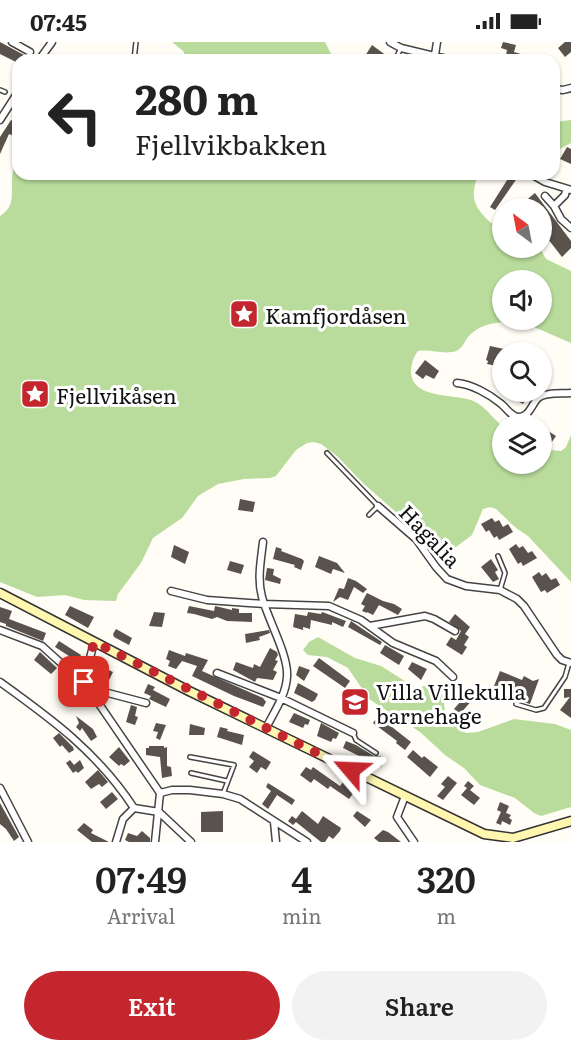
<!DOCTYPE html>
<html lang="en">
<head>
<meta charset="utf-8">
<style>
  body { margin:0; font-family:Literata,serif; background:#f2f2f2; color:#222; height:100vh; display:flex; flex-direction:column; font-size:22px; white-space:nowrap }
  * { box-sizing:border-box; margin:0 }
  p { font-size:20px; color:#767676 }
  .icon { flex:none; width:33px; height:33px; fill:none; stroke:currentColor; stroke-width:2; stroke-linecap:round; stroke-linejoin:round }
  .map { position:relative; height:800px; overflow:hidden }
  .panel { display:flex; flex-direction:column; background:#fff; flex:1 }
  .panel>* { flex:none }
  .guide { position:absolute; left:12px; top:12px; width:548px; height:126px; border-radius:18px; box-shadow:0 2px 4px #0004; background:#fff; color:#222; overflow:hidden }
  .needle { width:39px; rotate:328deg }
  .tools { position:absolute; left:492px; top:156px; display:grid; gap:12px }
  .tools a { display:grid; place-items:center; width:60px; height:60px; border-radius:50%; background:#fff; box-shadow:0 2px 4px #0004; font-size:30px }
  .pin { position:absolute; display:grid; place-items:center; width:51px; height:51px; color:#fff; margin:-26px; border-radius:12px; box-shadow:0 3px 9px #0006 }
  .me { position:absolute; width:66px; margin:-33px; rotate:296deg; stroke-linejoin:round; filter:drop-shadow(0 0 4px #0008) }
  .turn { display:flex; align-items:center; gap:21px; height:126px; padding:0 24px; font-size:27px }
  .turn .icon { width:78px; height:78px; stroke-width:2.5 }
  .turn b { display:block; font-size:42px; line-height:51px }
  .eta { display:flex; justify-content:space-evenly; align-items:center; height:102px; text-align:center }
  .eta b { font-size:36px; font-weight:600; line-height:42px }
  .primary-button { display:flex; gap:12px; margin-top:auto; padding:12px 24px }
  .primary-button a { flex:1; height:69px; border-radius:36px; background:#c4262e; color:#fff; font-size:24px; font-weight:600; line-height:69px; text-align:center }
  .primary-button a+a { background:#f2f2f2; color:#222 }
  .status { display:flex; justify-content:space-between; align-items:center; height:42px; padding:0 30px; background:#fff; direction:ltr }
  .status svg { height:16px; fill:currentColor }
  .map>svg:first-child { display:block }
  .forest { fill:#b9dc9c; fill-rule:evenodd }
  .building { fill:#5a524d }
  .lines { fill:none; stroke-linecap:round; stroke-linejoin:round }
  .service-casing { stroke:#444; stroke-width:6 }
  .minor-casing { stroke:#444; stroke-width:9 }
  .secondary-casing { stroke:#333; stroke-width:11 }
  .service { stroke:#fff; stroke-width:3 }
  .minor { stroke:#fff; stroke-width:6 }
  .secondary { stroke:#fff6b0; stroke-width:8 }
  .route { stroke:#c4262e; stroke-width:10; stroke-dasharray:0 18 }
  .labels { text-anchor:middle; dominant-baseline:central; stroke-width:6; stroke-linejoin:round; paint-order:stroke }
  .poi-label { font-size:21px; fill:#111; stroke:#fff; text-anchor:start }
  .street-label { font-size:21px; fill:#111; stroke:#fff }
</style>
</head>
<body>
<div class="status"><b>07:45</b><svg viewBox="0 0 49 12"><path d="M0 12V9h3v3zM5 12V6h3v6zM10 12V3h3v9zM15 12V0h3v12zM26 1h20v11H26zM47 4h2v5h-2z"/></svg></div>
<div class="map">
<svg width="571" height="800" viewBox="0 0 571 800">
  <rect width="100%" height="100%" fill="#fffdf5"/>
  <path class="forest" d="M172,0H325L334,18H188L183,9Z
    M571,78V101L560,107L554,134L545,137L540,132H554V80Z
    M18,112V132H478C470,156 473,164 491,181L502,179V206H540L546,217L571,229V301L527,282C509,278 481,279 468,295C464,300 463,306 456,309C445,313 430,307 418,309C413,316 411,322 411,331C413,357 454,352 471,358C483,362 492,375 501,383L502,385V422H542V407L561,409L566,405L571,393V540L528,494L516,486L496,467L490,465L483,467L472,493L456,505L443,506L431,501L364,442L337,414L321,402L314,400L307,401L296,408L276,434L270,436L244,437L218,442L198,454L182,476L153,496L141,521L118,552L116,559L84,558L65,553L37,555L0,540V174C16,164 11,151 12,135C13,128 15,119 18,112ZM542,238V278H502V238Z
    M318,595L355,616L381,624L416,646C424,645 429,641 437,643L442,651L446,674L457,686L466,691L478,690L514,677L555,682L571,688V765L541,774L534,771L515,756L480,743L464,726L445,713L420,690L369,657L348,626L327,615L308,613L303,608L309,600Z"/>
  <path class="building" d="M0,0L24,13L21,18H18V21L0,12Z
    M503,0L516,3L514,10L521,12L519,18H510L511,15L506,13L507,8L501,6Z
    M565,0H571V10L565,15L558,6Z
    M372,3L387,14L384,18H370L365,14Z
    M11,78L18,81L15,87L17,88L14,94L9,92L0,112V95Z
    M567,105L571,107V122L560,117Z
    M511,132H520L495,168L490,165Z
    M535,151L571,199V206L562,215L548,197L550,195L542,184V166H531L525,159Z
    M490,304L504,307L502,317L499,316L497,324L487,322L488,319L486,318Z
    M425,318L439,329L434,337L426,333L423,337L415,331Z
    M501,350H526L524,353L527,355L523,362Z
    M542,385L556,394L549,404L542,399Z
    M240,457L255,460L253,470L238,468Z
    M492,476L495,480L499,478L503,485L508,482L513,490L499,498L497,494L494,496L489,488L486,490L481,482Z
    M516,502L519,506L523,504L528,511L532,509L537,516L523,524L521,520L518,522L509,507Z
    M174,503L189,510L185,522L171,515Z
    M276,505L282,507L281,509L302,517L304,519L301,528L294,525L295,523L273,517Z
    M319,514L337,521L345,531L333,527L331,532L315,525Z
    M491,517L498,528L495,530L499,537L493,540L481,525Z
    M230,519L244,523L241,532L227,528Z
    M267,526L274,527L273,533L281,537L280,542L265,538Z
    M539,530L542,534L546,531L551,538L556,536L560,543L547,551L545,548L541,550L532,535Z
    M348,536L356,539L367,547L363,551L354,545L348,558L340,555L333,560L339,546L344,547Z
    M367,551L383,559L394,562L402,567L398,573L379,563L373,573L367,570V571L362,569L365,564L361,562Z
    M70,564L94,575L88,586L65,573Z
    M189,564L214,569L215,564L232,568V566L239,567V571H252V580L227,579L217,575L212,577L194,572L187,571Z
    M0,565L12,569L9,577L46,591L43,599L6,584V582L0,580Z
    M154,570L165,571L162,585L149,584Z
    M308,570L321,572L322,570L325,571L346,579L343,585L332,580V583L311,578L310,587L303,585V588L293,585L295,572L307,574Z
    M455,572L470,585L465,592L469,595L464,603L467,605L462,613L446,603L451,595L456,598L461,589L449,580Z
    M351,579L382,600L380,603L348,585Z
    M116,587L132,596L129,603L114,595L113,592Z
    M269,588L270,591L259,595L260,598L246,601L245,592Z
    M59,599L81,613L77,620L69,617V614L55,605Z
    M385,603L404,614L399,623L380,611Z
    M270,606L277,610L278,613L275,618L278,619L273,628L277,630L273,638L257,636L255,640L233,628L236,620L253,626L254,622L260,625Z
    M169,608L185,614L186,611L208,618L202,629L263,656L266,660L263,665L234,654L192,634L197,624L182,619L176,627L168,624L170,619L166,617Z
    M40,610L57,626L51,632L34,618Z
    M319,616L350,639L345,646L313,624Z
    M412,620L427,627L421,638L408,627Z
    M299,624L310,628L304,639L296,633Z
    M102,625L113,630L107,642L98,639Z
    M500,629L522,638L524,634L533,639L539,637L530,662L498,652L497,656L490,654Z
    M65,634L79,648L80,647L89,658L81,664L72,651L68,654L60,648L64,644L59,638Z
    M298,641L318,652L315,658L312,660L294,651Z
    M148,642L155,645L153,648L170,657L166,665L149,657L151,654L144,651Z
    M455,646L463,653L465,650L473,657L460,672L454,667L461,659L451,650Z
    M564,647H571V676L560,668L570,655L564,656Z
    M356,653L363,658L355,668L352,665L350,667L346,664Z
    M131,663L137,665L135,674L138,675L135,683L126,680Z
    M294,671L310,678L308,683L305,682L303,686L289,680Z
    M76,674L93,687L97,695L91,699L82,686L80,689L76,685L79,681Z
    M378,674L411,700L405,708L396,701L397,699L373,681Z
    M156,681L166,683L160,698L156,696L158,690L153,689Z
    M321,681L339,691L336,697L333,696L331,700L317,694Z
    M190,682L205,686L204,693H189Z
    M220,685L228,687L227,689L244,693L242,703L217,695Z
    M59,691L73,705L74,708L69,711L62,703L60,705L53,696Z
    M346,699L356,703L374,714H381V715L385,718L381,725L343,706Z
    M149,704H164V706L167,705V724L171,725L172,734L162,736L160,715L146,713V706H149Z
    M119,705L130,719L124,724L121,722L119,724L109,715Z
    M413,708L422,716L424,714L438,725L430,735L407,715Z
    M253,709L271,720L266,728L261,725L257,731L249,725L254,719L249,715Z
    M70,718L74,723L80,718L84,726L78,731L76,729L73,731L66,721Z
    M306,725L311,728L313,725L340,744L343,740L355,749L349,757L330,744L328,747L314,737L311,741L300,733Z
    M98,728L108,740L102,745L99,742L91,747L85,740Z
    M448,734L457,741L443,758L437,754L445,745L441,742Z
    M468,739L474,744L470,748L480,756L474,763L461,753L467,746L464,744Z
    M268,741L295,758L292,763L277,753L268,767L262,762L271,749L266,745Z
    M112,750L118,757L106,767L100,760Z
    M500,760L509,764L506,771L511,773L509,776L512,778L510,783L502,779L501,783L496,781L501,770L497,768Z
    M0,761L19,795L14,799L6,787L0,782Z
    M223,769V790H201V770Z
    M302,769L318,782L323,774L341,786L340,789L333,797L329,794L325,800H321L296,780L293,783L288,779L292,774L296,777Z
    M357,769L371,778L365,785L353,774Z
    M84,781L93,788L91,791L109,800H92L77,788Z
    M383,788L388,790L401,800H379L374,796Z
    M142,789L150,796V800H129L125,798L128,791L137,794Z"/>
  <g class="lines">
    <g class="service-casing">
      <path id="service" d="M134,18L136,0
        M395,18L401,6
        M0,48L5,50
        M327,411L378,464L369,473
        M498,514L505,531L500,548
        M516,662L536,668L544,666L565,635L569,621
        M353,691L356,698L376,711
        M190,715L234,723L223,752
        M191,731L227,739"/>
    </g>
    <g class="minor-casing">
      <path id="minor" d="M12,0L30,10
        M390,0L401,6L451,18
        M435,13L437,0
        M39,18L52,0
        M554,47L563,48L571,46
        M0,78L18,50
        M531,132L545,140L571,148
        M566,148L565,153L554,164L561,177L571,186
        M545,154L554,164
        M457,341C471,342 489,352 500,361C506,365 511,375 519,375C529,375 532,362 538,356C545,350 562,352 571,351
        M378,464L416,497L436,525L447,537L466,544L500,548L517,557L524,564L557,613L562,618L571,621
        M263,500C261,518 257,537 262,555C268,578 289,614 287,635C286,653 274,670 266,686
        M171,549L207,558L264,562L329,564L361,578L393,601L436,619L453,635
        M370,584L425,574L434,577L455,589
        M0,588L42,604L72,631L84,640L160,751L155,800
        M217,631L281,656L353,691
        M0,640C53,678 98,711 134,766
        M84,640L94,600
        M89,646L146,661
        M0,746L28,800
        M160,751L172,748H190L223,752L240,757L307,800
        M405,754L397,775L414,800
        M159,770L191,800
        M274,780L276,800
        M116,800L123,777L134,766L159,770"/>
    </g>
    <g class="secondary-casing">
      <path id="secondary" d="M0,551L189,649L484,792L513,796L571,779"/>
    </g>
    <use href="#service" class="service"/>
    <use href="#minor" class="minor"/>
    <use href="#secondary" class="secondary"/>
  </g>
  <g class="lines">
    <path class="route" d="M84,640L94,600L351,728"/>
  </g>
  <defs>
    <g id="sight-square" transform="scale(1.5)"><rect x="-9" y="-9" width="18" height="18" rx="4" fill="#c4262e" stroke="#fff"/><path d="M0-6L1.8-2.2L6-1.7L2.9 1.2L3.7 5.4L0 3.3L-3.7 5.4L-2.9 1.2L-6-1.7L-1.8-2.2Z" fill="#fff"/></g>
    <g id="school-square" transform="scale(1.5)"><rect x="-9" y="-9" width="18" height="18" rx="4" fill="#c4262e" stroke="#fff"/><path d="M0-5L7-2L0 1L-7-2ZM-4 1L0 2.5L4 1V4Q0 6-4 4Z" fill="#fff"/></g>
  </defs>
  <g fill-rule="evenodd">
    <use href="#sight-square" x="244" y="272"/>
    <use href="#sight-square" x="35" y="352"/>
    <use href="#school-square" x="355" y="660"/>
  </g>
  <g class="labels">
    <g class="poi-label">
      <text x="265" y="272">Kamfjordåsen</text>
      <text x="56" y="352">Fjellvikåsen</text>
      <text x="376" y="648">Villa Villekulla<tspan x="376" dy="24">barnehage</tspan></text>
    </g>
    <g class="street-label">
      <text transform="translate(431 493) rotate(46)">Hagalia</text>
    </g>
  </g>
</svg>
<div class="tools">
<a><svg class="needle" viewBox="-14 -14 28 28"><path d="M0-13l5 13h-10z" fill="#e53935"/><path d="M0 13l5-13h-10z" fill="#767676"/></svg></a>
<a><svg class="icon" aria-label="sound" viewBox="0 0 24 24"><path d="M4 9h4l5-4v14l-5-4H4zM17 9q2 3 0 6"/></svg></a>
<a><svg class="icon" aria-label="search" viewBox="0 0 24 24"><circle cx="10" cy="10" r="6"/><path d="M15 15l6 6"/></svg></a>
<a><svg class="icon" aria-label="layers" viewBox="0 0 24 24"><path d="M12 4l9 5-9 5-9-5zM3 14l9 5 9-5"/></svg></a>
</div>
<div class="pin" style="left:84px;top:640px;background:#d93025"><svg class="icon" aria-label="arrive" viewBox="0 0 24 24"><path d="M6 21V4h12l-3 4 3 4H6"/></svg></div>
<svg class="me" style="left:351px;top:728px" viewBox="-20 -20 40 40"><path d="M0-17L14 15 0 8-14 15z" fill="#c4262e" stroke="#fff" stroke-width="4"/></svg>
<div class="guide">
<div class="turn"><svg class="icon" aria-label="left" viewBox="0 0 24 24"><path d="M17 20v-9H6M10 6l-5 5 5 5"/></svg><div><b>280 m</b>Fjellvikbakken</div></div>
</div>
</div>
<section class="panel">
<div class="eta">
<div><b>07:49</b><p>Arrival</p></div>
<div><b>4</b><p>min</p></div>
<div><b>320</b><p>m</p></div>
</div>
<div class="primary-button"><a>Exit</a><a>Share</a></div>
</section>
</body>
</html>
